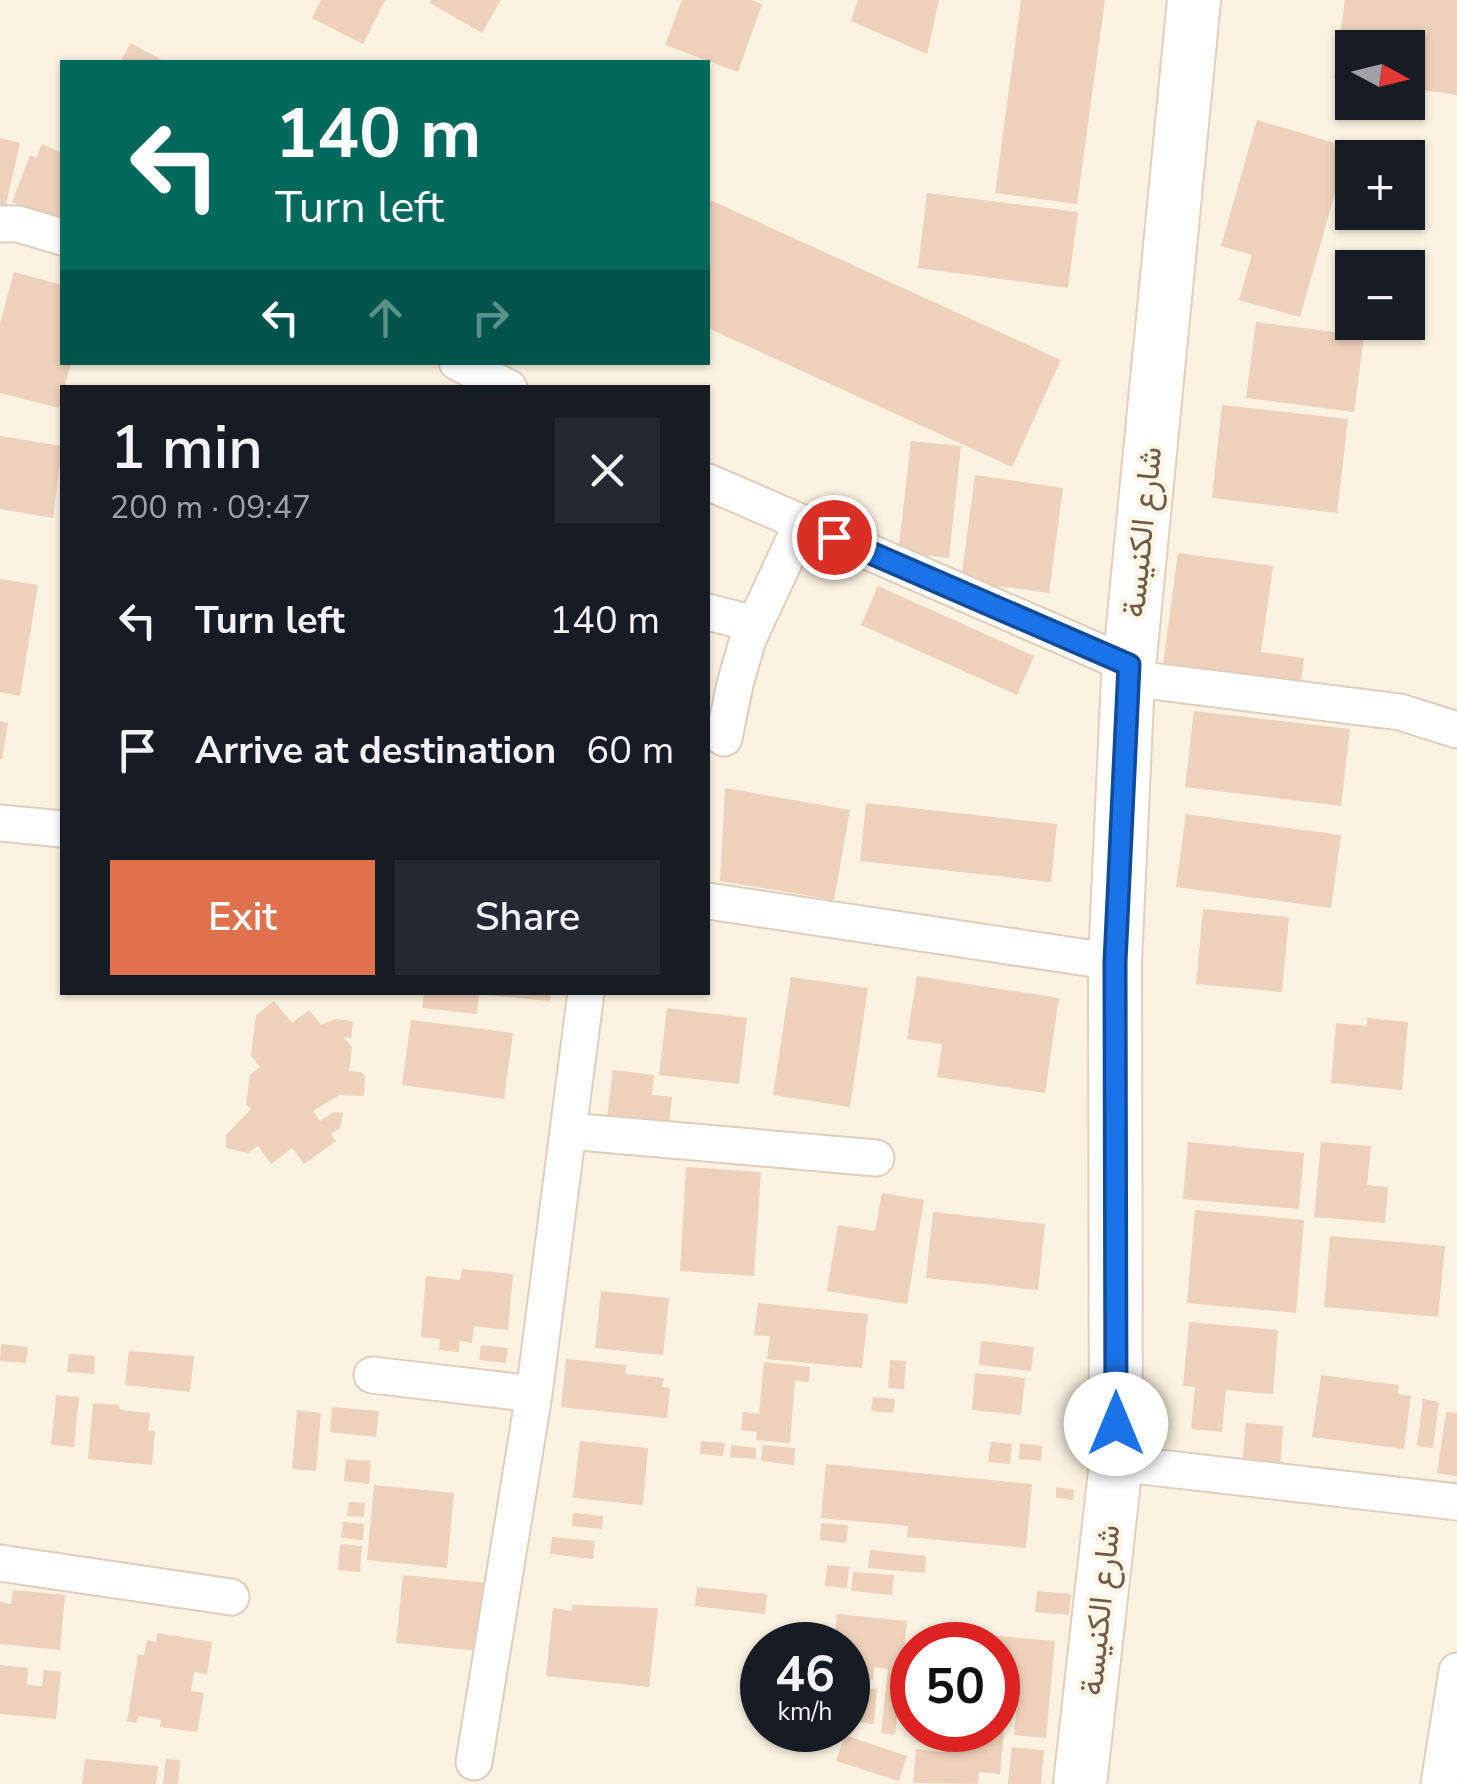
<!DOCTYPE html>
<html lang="en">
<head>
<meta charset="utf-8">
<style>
  body { margin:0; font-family:"Nunito Sans",Vazirmatn,sans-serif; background:#242831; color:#f1f3f6; height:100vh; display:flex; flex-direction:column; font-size:38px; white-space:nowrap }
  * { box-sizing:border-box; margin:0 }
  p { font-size:32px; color:#9ea1a6 }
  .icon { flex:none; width:55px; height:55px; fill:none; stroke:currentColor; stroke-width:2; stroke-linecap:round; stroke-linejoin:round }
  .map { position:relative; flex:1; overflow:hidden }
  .side { position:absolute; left:60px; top:385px; width:650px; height:610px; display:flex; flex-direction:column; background:#171b24; border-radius:0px; box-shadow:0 2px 8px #0004 }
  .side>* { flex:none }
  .guide { position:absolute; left:60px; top:60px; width:650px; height:305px; border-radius:0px; box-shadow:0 2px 8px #0004; background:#00695c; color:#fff; overflow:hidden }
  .needle { width:65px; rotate:97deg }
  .fabs { position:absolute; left:1335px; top:30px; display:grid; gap:20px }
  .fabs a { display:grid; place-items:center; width:90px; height:90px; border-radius:0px; background:#171b24; box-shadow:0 2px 8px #0004; font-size:50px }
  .speed { position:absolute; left:740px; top:1622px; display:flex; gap:20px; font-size:50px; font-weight:700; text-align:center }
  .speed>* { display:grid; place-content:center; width:130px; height:130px; border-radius:50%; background:#171b24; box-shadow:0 2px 8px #0004; line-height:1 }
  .speed small { font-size:25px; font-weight:400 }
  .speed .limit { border:15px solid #d22; background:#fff; color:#111 }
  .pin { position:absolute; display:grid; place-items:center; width:85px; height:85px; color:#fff; margin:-42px; border:5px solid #fff; border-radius:50%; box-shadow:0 2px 10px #0007 }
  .me { position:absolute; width:110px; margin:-55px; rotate:0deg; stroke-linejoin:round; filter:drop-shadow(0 0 8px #0008) }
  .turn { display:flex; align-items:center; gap:35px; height:210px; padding:0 50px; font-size:45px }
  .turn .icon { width:130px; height:130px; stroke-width:2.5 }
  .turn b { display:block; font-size:70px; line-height:85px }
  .lanes { display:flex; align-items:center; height:95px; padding:0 50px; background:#0003; justify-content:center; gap:50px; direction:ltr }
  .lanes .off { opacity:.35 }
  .round { display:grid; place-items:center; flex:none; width:105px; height:105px; border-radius:0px; background:#242831 }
  .head { display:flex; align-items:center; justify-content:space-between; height:170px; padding:0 50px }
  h1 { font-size:60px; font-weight:600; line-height:75px }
  .button { display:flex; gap:20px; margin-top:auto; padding:20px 50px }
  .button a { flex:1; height:115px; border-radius:0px; background:#df714c; color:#fff; font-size:40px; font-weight:600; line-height:115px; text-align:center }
  .button a+a { background:#242831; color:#f1f3f6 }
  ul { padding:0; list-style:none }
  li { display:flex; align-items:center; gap:30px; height:130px; padding:0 50px }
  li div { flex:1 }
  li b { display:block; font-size:38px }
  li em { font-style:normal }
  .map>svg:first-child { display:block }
  .building { fill:#eed1ba }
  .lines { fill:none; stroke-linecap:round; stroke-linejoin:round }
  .street-casing { stroke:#decebd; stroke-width:39 }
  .secondary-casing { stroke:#e3cfbc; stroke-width:56 }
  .street { stroke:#fff; stroke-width:35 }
  .secondary { stroke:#fff; stroke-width:52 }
  .route-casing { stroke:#114b97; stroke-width:25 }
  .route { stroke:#1a73e8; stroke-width:18 }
  .labels { text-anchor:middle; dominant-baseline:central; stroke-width:9; stroke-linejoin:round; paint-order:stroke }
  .street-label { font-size:32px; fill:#705949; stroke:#fef6e7 }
</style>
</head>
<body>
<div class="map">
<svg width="1457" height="1784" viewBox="0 0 1457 1784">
  <rect width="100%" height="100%" fill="#fbf2e1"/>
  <path class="building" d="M321,0H385L363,44L312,18Z
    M431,0H501L482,33L430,3Z
    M682,0H751L762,4L738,72L665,45Z
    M858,0H939L927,54L851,21Z
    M1021,0H1105L1077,204L995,193Z
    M1345,0H1457V95L1408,88V48H1352V81L1334,78Z
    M131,43L165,62H120Z
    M1257,120L1348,147L1300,317L1239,300L1252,255L1221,246Z
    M0,138L20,143L4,213L0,212Z
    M42,144L62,153V223L12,202L30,155L36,158Z
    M927,193L1078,212L1068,288L918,268Z
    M708,199L1061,360L1012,467L708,328Z
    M14,272L62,285V362H71L59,408L0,393V323Z
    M1256,322L1364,336L1354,412L1246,398Z
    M1222,405L1348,419L1337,513L1212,498Z
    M0,436L62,446L53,518L0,509Z
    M911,441L961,446L949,558L898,553Z
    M975,475L1063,488L1049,593L961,581Z
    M1178,553L1273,566L1261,652L1304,658L1300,690L1162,672Z
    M0,579L38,585L20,696L0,692Z
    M878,586L1034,656L1017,695L861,625Z
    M1194,711L1350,729L1341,806L1185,787Z
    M0,721L8,723L2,759H0Z
    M725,788L850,810L834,900L720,881Z
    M866,803L1057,824L1051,882L860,861Z
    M1186,814L1341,835L1331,908L1176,887Z
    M1203,909L1289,917L1282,992L1196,984Z
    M917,976L1059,998L1045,1093L937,1077L942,1044L907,1039Z
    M791,977L868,988L850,1107L773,1095Z
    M424,992H479L477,1014L422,1008Z
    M486,992H551L550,1001L486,995Z
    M274,1001L292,1023L309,1010L321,1025L335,1019L353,1021L351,1038L343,1037L352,1047L349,1071L361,1072L365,1076L364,1096L339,1095L313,1111L320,1121L334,1112L343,1113L340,1128L331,1134L336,1141L304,1164L292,1148L271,1164L258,1146L248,1153L226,1148V1135L251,1109L246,1104L250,1075L260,1067L251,1056L256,1015Z
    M667,1008L747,1018L739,1084L659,1075Z
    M1367,1018L1408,1022L1402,1090L1331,1083L1336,1023L1367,1026Z
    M411,1020L513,1033L504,1099L402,1085Z
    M613,1070L654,1075L652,1095L672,1097L668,1133L606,1125Z
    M1188,1142L1304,1153L1299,1209L1183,1199Z
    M1321,1142L1371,1146L1367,1185L1388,1187L1385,1223L1314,1217Z
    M686,1167L761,1172L754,1276L680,1271Z
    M882,1193L924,1200L907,1304L827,1291L838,1225L875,1231Z
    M1195,1210L1304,1220L1296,1313L1187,1303Z
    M933,1212L1045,1224L1038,1290L926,1278Z
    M1330,1236L1445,1246L1438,1317L1324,1307Z
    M462,1269L513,1274L508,1330L474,1326L472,1343L460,1341L459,1352L439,1350L440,1339L421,1337L426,1276L460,1280Z
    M601,1291L669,1298L663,1355L595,1348Z
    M758,1303L868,1314L862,1368L767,1359L770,1336L754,1335Z
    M1189,1322L1278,1330L1273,1394L1226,1390L1222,1432L1191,1429L1195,1387L1183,1386Z
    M981,1341L1034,1347L1031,1371L979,1365Z
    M1,1344L28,1347L26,1363L0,1361Z
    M481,1345L508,1348L506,1363L479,1360Z
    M129,1351L194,1356L190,1392L125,1385Z
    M69,1354L95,1356L94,1374L67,1372Z
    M566,1359L627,1365L625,1374L664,1378L662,1387L670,1388L667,1418L561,1407Z
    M890,1360L906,1361L904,1389L888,1388Z
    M764,1362L810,1367L809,1382L795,1381L790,1443L756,1440L757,1432L741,1430L743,1412L759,1414Z
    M975,1373L1025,1378L1021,1415L972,1410Z
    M1321,1375L1399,1385L1398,1394L1411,1396L1404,1449L1312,1437Z
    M56,1395L79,1397L74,1447L51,1445Z
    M873,1397L895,1399L893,1413L871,1411Z
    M1423,1399L1439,1402L1433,1448L1417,1446Z
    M93,1403L119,1405V1410L150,1413L148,1431H155L152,1465L88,1459Z
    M332,1407L379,1411L376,1437L330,1432Z
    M297,1410L321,1413L316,1471L292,1469Z
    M1446,1412L1457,1413V1476L1437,1473Z
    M1246,1423L1283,1426L1280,1468L1242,1465Z
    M580,1441L648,1448L643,1505L573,1498Z
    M701,1441L725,1443L723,1456L700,1454Z
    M991,1442L1012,1444L1010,1464L988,1462Z
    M1020,1443L1042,1446L1041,1461L1019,1459Z
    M731,1445L756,1448V1459L730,1457Z
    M763,1445L795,1448L794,1465L761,1461Z
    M346,1459L371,1461L369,1484L344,1481Z
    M826,1464L1032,1484L1026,1548L907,1537L908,1526L821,1518Z
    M374,1485L454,1493L447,1568L367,1560Z
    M1056,1487L1074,1490L1073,1500L1056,1498Z
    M349,1502L365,1503L364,1517L347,1516Z
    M573,1513L603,1516L602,1529L572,1526Z
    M343,1522L364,1524L363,1540L341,1538Z
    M821,1523L848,1525L846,1543L820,1540Z
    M552,1537L595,1541L593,1559L550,1554Z
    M340,1544L362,1546L360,1572L338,1570Z
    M870,1550L926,1556L925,1573L868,1568Z
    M827,1565L849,1567L847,1588L825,1586Z
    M853,1572L894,1575L892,1595L851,1591Z
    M403,1575L487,1583L481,1651L396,1643Z
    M697,1587L767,1594L765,1614L695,1606Z
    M13,1590L65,1595L60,1650L0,1644V1602L11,1604Z
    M1037,1591L1071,1594L1069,1615L1035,1612Z
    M572,1605L658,1608L649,1687L546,1676L553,1608L572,1611Z
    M837,1614L907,1621L895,1735L881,1733L888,1669L874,1667L873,1680L848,1678V1645H834Z
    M157,1633L212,1642L207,1674L194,1672L191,1691L204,1693L197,1732L160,1727L161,1720L138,1716L137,1723L127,1721L138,1655H144L147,1640L156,1642Z
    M984,1635L1055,1641L1046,1738L1014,1735L1019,1681L998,1679V1645H983Z
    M0,1665L28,1668L27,1685L42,1686L44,1670L61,1672L56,1719L0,1714Z
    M860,1688L877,1689L874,1724L857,1722Z
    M998,1721H1005L1000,1774L979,1772L978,1784L913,1783L916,1749L943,1752L944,1738L919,1736L920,1730H998Z
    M845,1735L907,1756L899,1781L836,1761Z
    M1012,1747L1044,1750L1041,1784H1008Z
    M85,1759L158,1766L156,1784H82Z
    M166,1759L180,1760L178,1784H163Z"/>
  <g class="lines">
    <g class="street-casing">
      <path id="street" d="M0,224H18L62,237
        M457,362L509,388
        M708,482L1129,665
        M708,612L754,624
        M1128,678L1400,712L1457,730
        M724,738L735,684L748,639L802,523
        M0,823L62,829
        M708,901L1115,962
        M568,1131L876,1158
        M372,1375L534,1394
        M1116,1463L1457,1502
        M0,1563L231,1597
        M474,1762L534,1394L586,992
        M1439,1784L1457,1671"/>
    </g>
    <g class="secondary-casing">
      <path id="secondary" d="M1080,1784L1116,1463L1115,962L1128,678L1194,0"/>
    </g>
    <use href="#street" class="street"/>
    <use href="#secondary" class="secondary"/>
  </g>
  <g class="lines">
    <g class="route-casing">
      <path id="route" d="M834,537L1129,665L1115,962L1116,1424"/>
    </g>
    <use href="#route" class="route"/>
  </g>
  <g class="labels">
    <g class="street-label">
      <text transform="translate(1142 532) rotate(-84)">شارع الكنيسة</text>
      <text transform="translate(1100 1610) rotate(-84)">شارع الكنيسة</text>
    </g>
  </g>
</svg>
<div class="fabs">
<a><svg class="needle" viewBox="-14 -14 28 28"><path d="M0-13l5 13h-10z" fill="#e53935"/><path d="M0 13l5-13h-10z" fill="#9ea1a6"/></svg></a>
<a>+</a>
<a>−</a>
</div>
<div class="speed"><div>46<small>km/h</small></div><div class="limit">50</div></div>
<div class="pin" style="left:834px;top:537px;background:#d93025"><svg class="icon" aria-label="arrive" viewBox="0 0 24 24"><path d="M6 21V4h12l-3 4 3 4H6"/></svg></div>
<svg class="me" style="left:1116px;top:1424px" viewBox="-20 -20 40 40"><circle r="19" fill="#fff"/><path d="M0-13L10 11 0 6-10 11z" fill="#1a73e8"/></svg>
<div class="guide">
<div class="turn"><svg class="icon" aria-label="left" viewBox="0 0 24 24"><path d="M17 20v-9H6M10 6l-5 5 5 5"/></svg><div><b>140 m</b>Turn left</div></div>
<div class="lanes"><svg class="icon" aria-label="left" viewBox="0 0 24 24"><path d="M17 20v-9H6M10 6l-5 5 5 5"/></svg><svg class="icon off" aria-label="ahead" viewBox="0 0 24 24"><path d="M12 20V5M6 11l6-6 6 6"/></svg><svg class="icon off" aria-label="right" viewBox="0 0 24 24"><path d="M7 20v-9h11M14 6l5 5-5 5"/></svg></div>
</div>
<section class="side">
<div class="head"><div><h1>1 min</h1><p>200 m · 09:47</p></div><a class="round"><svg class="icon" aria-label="close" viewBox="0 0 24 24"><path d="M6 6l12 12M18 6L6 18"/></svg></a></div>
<ul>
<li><svg class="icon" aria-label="left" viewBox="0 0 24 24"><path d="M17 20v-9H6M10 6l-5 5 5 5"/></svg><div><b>Turn left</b></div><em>140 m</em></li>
<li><svg class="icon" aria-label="arrive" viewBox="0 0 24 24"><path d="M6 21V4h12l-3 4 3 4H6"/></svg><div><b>Arrive at destination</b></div><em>60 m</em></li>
</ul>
<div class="button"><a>Exit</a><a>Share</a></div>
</section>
</div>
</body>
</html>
